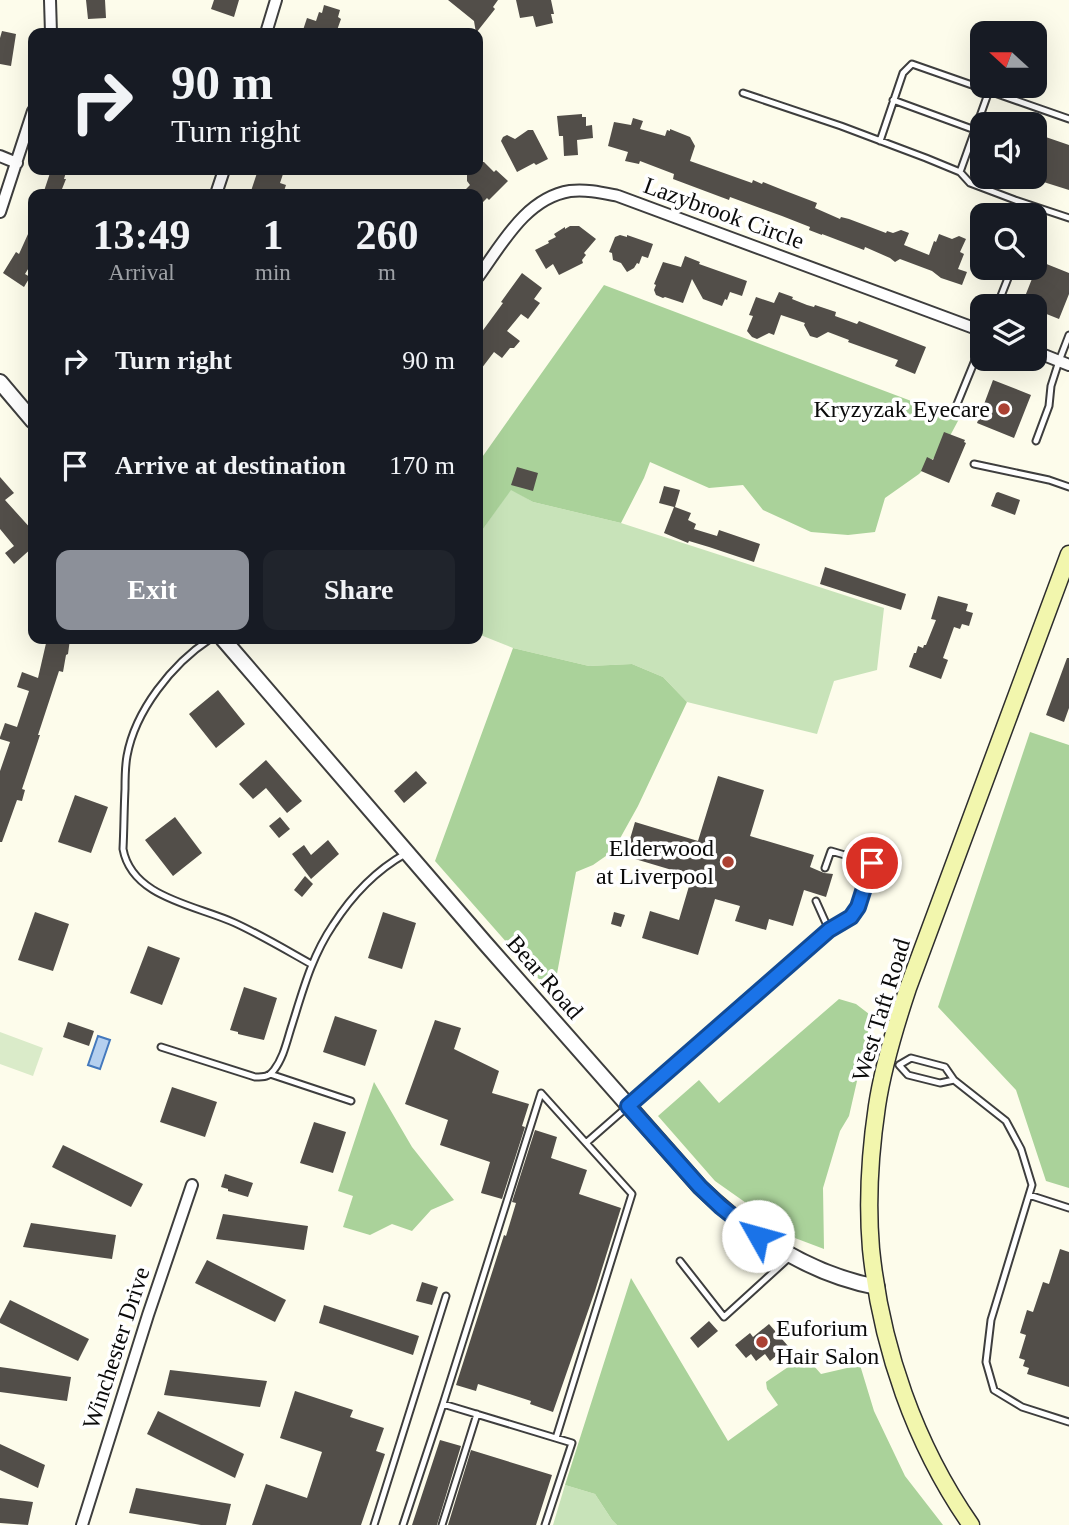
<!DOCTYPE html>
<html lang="en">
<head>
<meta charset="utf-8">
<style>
  body { margin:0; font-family:"Times New Roman",serif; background:#20242c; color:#f1f3f6; height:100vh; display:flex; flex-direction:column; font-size:26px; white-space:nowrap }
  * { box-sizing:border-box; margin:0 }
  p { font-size:23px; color:#9ea1a6 }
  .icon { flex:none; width:38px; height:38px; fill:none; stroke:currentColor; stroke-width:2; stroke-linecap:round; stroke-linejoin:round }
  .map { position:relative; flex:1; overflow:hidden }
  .panel { position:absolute; left:28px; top:189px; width:455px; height:455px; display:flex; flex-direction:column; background:#171b24; border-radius:14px; box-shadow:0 7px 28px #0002 }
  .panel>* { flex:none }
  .hud { position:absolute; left:28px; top:28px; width:455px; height:147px; border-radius:14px; box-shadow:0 7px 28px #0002; background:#171b24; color:#f1f3f6; overflow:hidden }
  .needle { width:46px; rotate:291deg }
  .controls { position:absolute; left:970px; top:21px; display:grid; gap:14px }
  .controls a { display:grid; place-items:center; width:77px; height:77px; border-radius:14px; background:#171b24; box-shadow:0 7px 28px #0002; font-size:35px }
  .pin { position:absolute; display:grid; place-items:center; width:60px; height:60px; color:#fff; margin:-30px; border:4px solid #fff; border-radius:50%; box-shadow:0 2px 7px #0007 }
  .me { position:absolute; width:77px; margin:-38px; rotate:308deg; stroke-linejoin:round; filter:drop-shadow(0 0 5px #0008) }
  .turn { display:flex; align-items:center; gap:24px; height:147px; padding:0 28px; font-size:32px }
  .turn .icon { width:91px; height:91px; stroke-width:2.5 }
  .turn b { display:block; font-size:49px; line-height:60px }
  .eta { display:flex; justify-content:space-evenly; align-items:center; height:119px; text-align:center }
  .eta b { font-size:42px; font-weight:600; line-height:49px }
  .action { display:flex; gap:14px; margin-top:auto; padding:14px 28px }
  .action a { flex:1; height:80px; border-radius:14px; background:#8c9099; color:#fff; font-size:28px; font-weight:600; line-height:80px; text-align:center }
  .action a+a { background:#20242c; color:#f1f3f6 }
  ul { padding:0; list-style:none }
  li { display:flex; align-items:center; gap:21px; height:105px; padding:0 28px }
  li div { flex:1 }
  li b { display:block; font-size:26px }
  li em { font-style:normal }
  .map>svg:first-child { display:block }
  .green { fill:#c8e3b9 }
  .forest { fill:#aad29a }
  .pitch { fill:#daebc9 }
  .water { fill:#b5d0ef; stroke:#4479bd; stroke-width:2 }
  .building { fill:#524e49 }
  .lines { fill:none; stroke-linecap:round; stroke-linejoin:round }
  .service-casing { stroke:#3e3e3e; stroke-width:9 }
  .minor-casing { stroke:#3e3e3e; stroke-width:14 }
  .tertiary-casing { stroke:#3e3e3e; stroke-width:18 }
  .secondary-casing { stroke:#2d2d2d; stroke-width:19 }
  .service { stroke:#fff; stroke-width:5 }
  .minor { stroke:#fff; stroke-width:10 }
  .tertiary { stroke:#fff; stroke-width:14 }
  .secondary { stroke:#f2f6ad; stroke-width:16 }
  .route-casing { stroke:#114b97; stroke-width:18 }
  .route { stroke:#1a73e8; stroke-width:12 }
  .poi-dot { fill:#ab4133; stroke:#fff; stroke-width:2.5 }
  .labels { text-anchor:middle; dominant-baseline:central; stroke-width:7; stroke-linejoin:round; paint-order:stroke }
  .street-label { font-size:24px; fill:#0b0b0b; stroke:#fff }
  .poi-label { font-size:24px; fill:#0b0b0b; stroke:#fff; text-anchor:end }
</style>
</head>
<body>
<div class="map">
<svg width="1069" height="1525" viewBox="0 0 1069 1525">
  <rect width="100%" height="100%" fill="#fdfceb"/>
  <path class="green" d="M511,489L533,502L621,523L884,608L877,670L834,681L817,734L687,702L663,677L632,664L589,666L513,648L478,634V536Z
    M565,1485L595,1494L612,1520L617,1525H553Z"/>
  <path class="forest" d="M604,285L959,419L944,447L919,474L885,498L875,532L848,535L811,532L763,510L743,485L709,488L650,462L644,478L621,523L533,502L511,490L478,536V463Z
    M513,648L589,666L632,664L663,677L687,702L638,806L613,851L593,865L576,872L553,995L435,861Z
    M1030,732L1069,745V1188L1046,1181L1016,1090L938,1007Z
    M839,999L856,1004L869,1014L868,1033L849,1116L840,1131L823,1188L824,1249L787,1235L762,1222L749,1205L715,1181L658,1116L699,1080L719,1103Z
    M374,1082L412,1147L454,1200L431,1210L412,1231L392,1224L370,1235L343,1227L353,1196L338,1191Z
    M631,1278L728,1441L778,1405L767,1389L766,1382L800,1359L806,1357L821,1374L860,1365L874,1411L905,1476L943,1525H617L612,1520L595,1494L565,1485Z"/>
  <path class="pitch" d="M0,1032L43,1048L33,1076L0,1064Z"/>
  <path class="water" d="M98,1036L110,1040L100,1069L88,1065Z"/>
  <path class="building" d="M86,0H105L106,18L88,19Z
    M214,0H239L234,17L211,9Z
    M448,0H498L493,7L495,9L476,33L474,21Z
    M516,0H551L554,14H551L553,23L536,27L533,16L520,18Z
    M324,5L340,10L338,17L341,19L336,33H302L307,18L316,21L319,12L322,13Z
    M2,31L16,34L11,66L0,64V38Z
    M582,114V117H586V126L592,125L593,138L577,140L578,155L564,156L563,136H559L557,116Z
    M633,118L643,121L640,129L665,136L667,130L670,131V129L690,137L695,146L690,161L752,183L753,180L762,184L763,182L783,190L817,203L815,208L840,219L841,217L849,219L886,233L887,231L893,233L901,230L909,233L904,245L929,255L934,241L936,242L939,234L952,239L959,236L966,239L960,252L964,254L958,269L967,272L962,285L941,278L932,271L900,259L895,262L890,258L865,247L864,250L822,234V235L809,230L810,227L782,216L730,197L729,200L673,179L674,174L640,161L639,164L625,161L628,152L608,146L614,122L631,125Z
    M528,130H533L548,159L536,165L534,163L517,172L501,141L503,137L507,135L515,139Z
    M1034,133L1069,145V190L1034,179Z
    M481,162H484L494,172L496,170L508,181L489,200L487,198L478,207V194H461L470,185L467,181V170H478V166Z
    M51,170L66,172L64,179H66L60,194H43Z
    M258,170H269L283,174L280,183L286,185L283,194H250Z
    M33,223V261L25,274L30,277L24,287L3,273L16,252L19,254Z
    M570,226H579L596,239L584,253L586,255L582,260L583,263L559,275L553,264L546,269L535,250L549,243L548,241L556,237L554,234L565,227V229Z
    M620,235L627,237V235L653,244L648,258L642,256L639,264L637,263L634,268L627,272L621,263L613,260L612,253L609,252L615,237Z
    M685,256L700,262L699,264L747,281L742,296L730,292L727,300L725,299L722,306L703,299L692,279L683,303L665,297L663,298L656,295L654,290L656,285L654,284L663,262L681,267Z
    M1039,261L1069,273V294L1059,319L1034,309V306L1022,304Z
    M522,273L542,288L534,299L540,303L528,319L521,314L507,331L520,341L514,348H510L502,358L494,352L478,373V337L503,303L501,302Z
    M779,292L793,297L792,299L807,305L814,307L815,305L836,312L835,316L857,324L859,321L926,347L915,374L895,366L898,360L848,342L849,340L828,332L817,338L810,336L804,325L805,323L781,315L774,335L769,333L757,339L752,337L747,331L753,316L749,315L756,297L774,303Z
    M993,380L1031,395L1014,438L977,423Z
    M944,432L965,440L964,442L966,443L949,483L921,471L927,457L933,460Z
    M517,467L538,473L533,491L511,485Z
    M0,477L14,493L5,500L33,531V547L14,564L5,553L14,546L0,529Z
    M664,486L680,490L675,507L691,513L688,520L696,524L694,529L717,536L719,530L760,544L754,562L709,547L689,541L688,543L664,533L674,507L659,503Z
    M998,492L1020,500L1015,515L991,506L996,493Z
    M825,567L906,594L901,610L820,584Z
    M938,596L968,604L966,611L973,613L969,626L962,624L960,629L954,627L943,658L948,660L941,679L909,667L914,653H916L918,646L923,648L924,645H926L936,620L931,619Z
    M47,639H70L68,654L66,655L63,672L59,671L38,735H40L22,789L25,790L22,801L17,800L2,842H0V771L10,742L0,739V737L5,723L17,727L29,691L17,687L22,672L38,678Z
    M1067,658H1069V708L1064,722L1046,715Z
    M218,690L245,724L216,748L189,714Z
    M266,760L302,801L287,813L266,788L253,799L239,784Z
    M416,771L427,783L404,803L394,791Z
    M718,776L764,790L750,836L814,855L810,867L824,873L833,874L826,897L804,890L793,926L769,919L766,930L735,921L740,906L715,899L698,955L642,938L650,911L679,920L692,876L625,856L635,822L698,841Z
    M75,795L108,807L91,853L58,842Z
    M175,817L202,853L173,876L145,840Z
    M280,817L290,829L279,838L269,826Z
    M328,840L339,854L311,879L292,854L304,845L311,855Z
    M305,876L313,884L302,897L294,890Z
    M35,912L69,924L53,971L18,960Z
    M383,912L416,923L402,969L368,958Z
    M614,912L625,915L621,927L611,924Z
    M148,946L180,958L162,1005L130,993Z
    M244,987L277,998L264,1040L238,1034V1032L230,1030Z
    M335,1016L377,1030L365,1066L323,1052Z
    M435,1020L461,1028L454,1049L499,1071L492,1093L529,1104L522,1126L525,1127L502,1199L481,1193L490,1162L440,1145L448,1120L405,1104Z
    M68,1022L94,1031L89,1046L63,1037Z
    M172,1087L217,1102L205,1137L160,1122Z
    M314,1122L346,1132L333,1173L300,1163Z
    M535,1130L557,1137L551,1158L587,1170L579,1194L621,1208L595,1291L553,1412L530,1404L531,1401L478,1384L476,1391L456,1385L504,1235L506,1236L516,1203L512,1202Z
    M63,1145L143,1184L131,1207L52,1167Z
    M225,1174L253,1183L248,1197L228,1191V1189L221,1187Z
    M223,1214L308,1226L304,1250L216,1239Z
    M31,1223L116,1235L112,1259L23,1247Z
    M1060,1249L1069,1252V1387L1027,1374L1029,1368L1023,1366L1025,1360L1019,1358L1026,1335L1020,1333L1027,1310L1033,1312L1043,1282L1049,1284Z
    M207,1260L286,1300L275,1322L195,1283Z
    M422,1282L438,1287L432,1305L416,1301Z
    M10,1300L89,1339L78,1361L0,1323V1319Z
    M324,1305L419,1336L413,1355L319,1323Z
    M709,1321L718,1331L698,1348L690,1338Z
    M769,1324L788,1346L770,1361L765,1354L756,1361L751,1354L746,1358L735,1345L750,1333L753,1337Z
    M0,1367L71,1377L67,1401L0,1392Z
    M170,1370L267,1381L260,1407L164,1395Z
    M295,1391L353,1410L350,1417L384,1428L376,1451L385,1454L361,1525H252L266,1484L307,1498L322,1452L280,1438Z
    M158,1411L244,1454L235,1478L147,1434Z
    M440,1440L461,1446L437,1525H412Z
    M0,1444L45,1465L38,1488L0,1470Z
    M471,1450L552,1475L536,1525H448Z
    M136,1488L231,1504L226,1525H201L129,1513Z
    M0,1498L33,1502L28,1525L0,1523Z"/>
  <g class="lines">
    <g class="service-casing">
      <path id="service" d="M743,93L841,126L926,158L960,172L970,183L1015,200L1069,218
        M893,100L975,130
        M880,141L903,73L912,64L1069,119
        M960,172L989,91
        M997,306L1012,268
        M955,409L982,343
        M1036,441L1049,406L1051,386L1059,361L1069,335
        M974,464L1049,480L1069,487
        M210,639C172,664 135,711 127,756C125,767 125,778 125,789C124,809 124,829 123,849C132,898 196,905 235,923C261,935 286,950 311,964
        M816,901L829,930
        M161,1047L255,1077C264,1077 269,1077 274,1070C284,1057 287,1040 292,1025C303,990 312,956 333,925C351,897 375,871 405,854
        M270,1074L351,1101
        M954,1080L940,1083L908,1075L899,1065L911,1058L945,1067L954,1080L1006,1121L1021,1149L1032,1185L991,1320L986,1362L994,1390L1022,1407L1069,1422
        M586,1143L829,930L851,917L858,907L872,863L831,851L825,868
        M1029,1195L1069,1208
        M680,1261L724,1317L791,1256
        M443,1404L541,1093L632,1194L556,1438
        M374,1525L446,1296
        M403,1525L443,1404L572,1443L545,1525
        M442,1525L477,1414"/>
    </g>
    <g class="minor-casing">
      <path id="minor" d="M50,0L51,33
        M266,33L276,0
        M0,156L17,163
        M216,194L224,170
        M0,212L33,111
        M478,277C502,244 526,198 570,191C587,189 603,193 618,196L982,331
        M1034,351L1069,365
        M82,1525L148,1315L192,1185"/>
    </g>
    <g class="tertiary-casing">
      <path id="tertiary" d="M0,382L33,421
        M223,639L485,943L700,1187C750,1235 808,1274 877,1287"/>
    </g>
    <g class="secondary-casing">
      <path id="secondary" d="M971,1525C915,1445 881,1347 871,1249C867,1202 870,1153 877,1106C883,1066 895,1027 908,988L1069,554"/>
    </g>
    <use href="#service" class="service"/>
    <use href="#minor" class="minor"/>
    <use href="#tertiary" class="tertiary"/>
    <use href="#secondary" class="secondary"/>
  </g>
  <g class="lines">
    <g class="route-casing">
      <path id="route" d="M758,1236L721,1207L700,1187L628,1106L829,930L851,917L858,907L872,863"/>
    </g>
    <use href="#route" class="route"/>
  </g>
  <g class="poi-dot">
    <circle cx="1004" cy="409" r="7"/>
    <circle cx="728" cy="862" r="7"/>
    <circle cx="762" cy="1342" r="7"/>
  </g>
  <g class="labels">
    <g class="street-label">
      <text transform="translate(724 213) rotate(20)">Lazybrook Circle</text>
      <text transform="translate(545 977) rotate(49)">Bear Road</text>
      <text transform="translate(881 1010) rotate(-73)">West Taft Road</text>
      <text transform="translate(116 1348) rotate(-72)">Winchester Drive</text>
    </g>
    <g class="poi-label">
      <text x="990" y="409">Kryzyzak Eyecare</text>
      <text x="714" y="848">Elderwood<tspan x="714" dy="28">at Liverpool</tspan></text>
      <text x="776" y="1328" text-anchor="start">Euforium<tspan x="776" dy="28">Hair Salon</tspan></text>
    </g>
  </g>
</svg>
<div class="controls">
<a><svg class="needle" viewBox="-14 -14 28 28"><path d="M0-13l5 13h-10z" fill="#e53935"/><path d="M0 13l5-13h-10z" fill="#9ea1a6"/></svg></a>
<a><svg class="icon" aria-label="sound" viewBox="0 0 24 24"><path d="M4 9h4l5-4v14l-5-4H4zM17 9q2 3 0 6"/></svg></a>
<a><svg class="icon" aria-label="search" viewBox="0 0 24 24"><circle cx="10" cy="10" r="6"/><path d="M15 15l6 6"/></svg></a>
<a><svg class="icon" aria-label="layers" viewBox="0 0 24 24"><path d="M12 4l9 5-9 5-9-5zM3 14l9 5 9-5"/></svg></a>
</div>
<div class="pin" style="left:872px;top:863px;background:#d93025"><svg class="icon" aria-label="arrive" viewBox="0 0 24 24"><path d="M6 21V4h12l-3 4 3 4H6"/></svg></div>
<svg class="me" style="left:758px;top:1236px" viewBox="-20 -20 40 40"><circle r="19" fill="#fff"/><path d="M0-13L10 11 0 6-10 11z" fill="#1a73e8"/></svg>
<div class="hud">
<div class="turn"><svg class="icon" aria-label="right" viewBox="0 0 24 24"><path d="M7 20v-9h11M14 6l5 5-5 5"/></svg><div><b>90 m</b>Turn right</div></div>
</div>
<section class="panel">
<div class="eta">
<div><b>13:49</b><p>Arrival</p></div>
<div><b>1</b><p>min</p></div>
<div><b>260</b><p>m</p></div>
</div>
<ul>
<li><svg class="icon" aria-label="right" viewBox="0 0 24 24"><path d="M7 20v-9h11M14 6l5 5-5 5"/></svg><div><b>Turn right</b></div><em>90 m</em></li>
<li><svg class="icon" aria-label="arrive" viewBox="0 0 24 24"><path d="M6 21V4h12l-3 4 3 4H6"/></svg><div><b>Arrive at destination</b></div><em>170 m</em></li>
</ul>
<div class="action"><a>Exit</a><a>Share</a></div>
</section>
</div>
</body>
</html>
